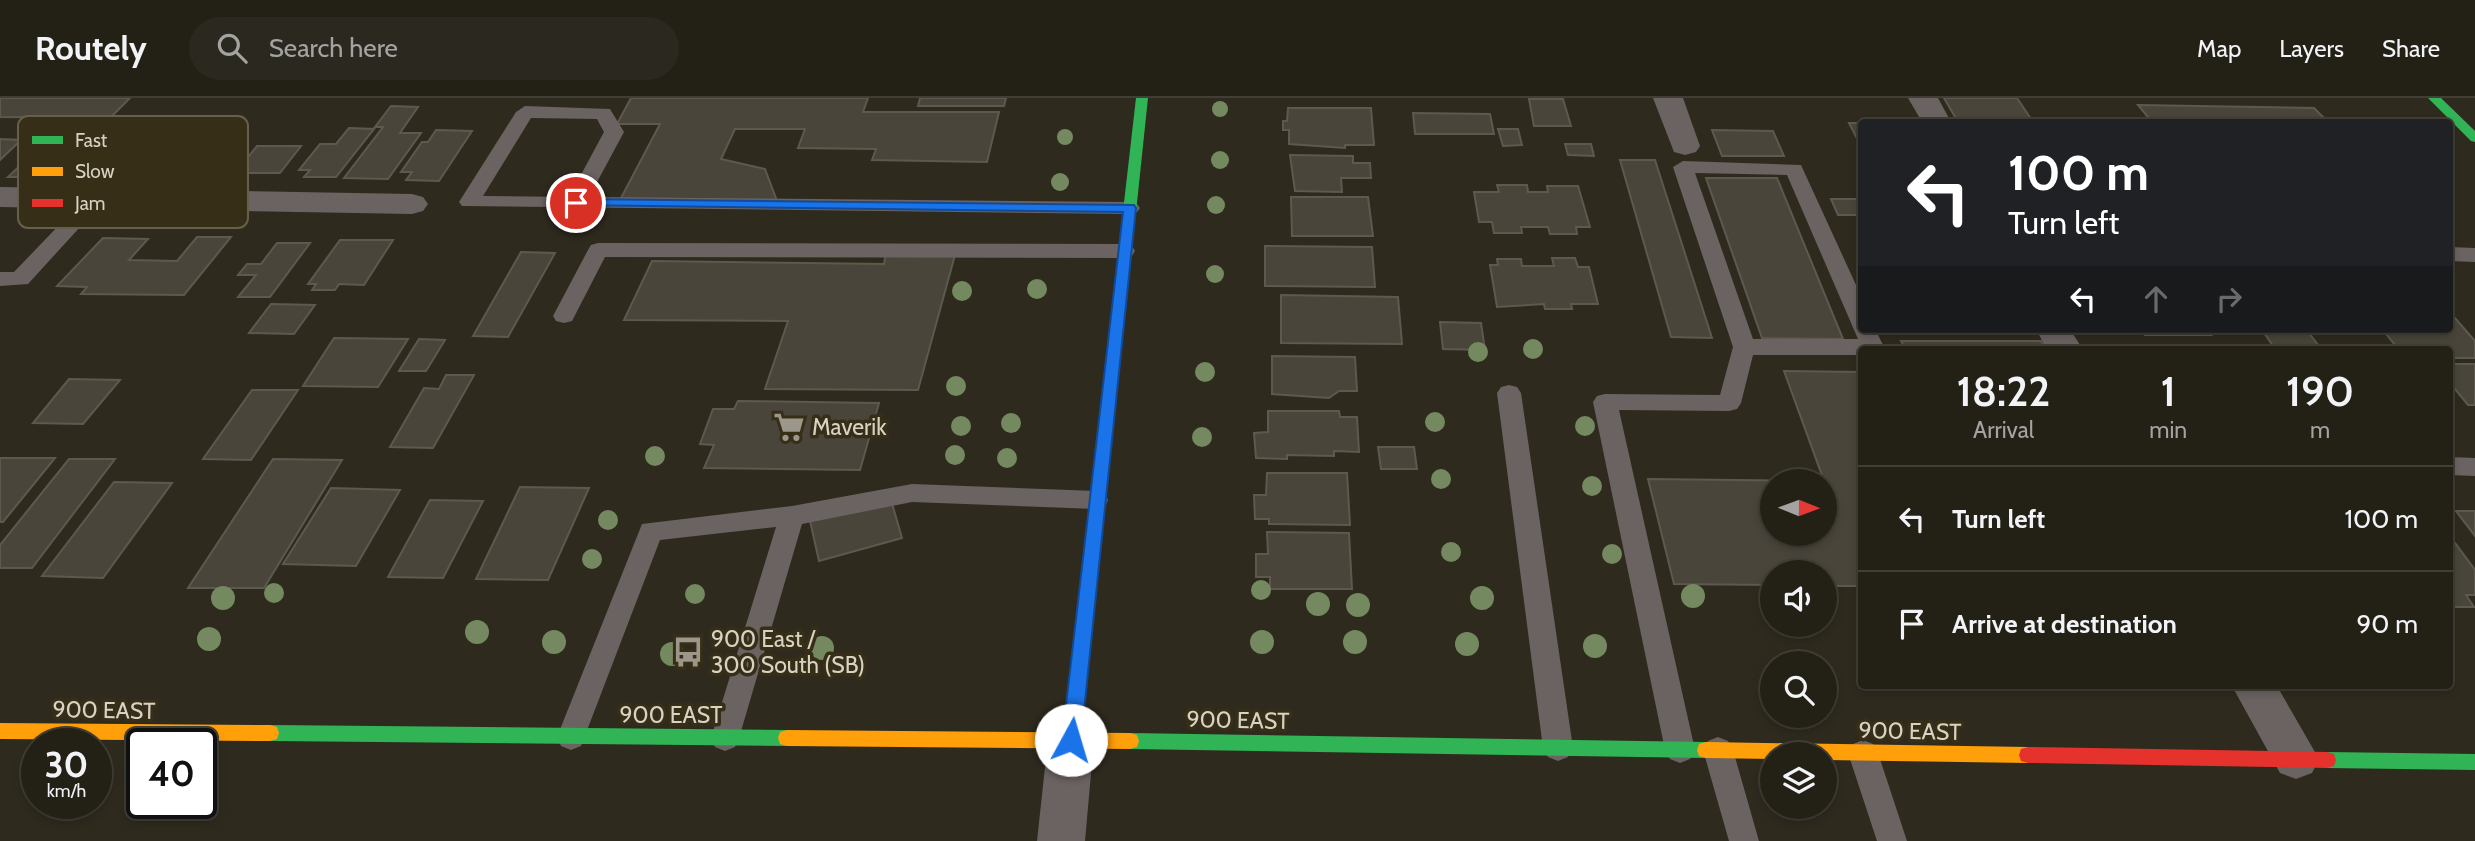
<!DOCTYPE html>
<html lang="en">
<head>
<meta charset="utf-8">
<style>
  body { margin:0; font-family:Cabin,sans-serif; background:#2b281f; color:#f1f3f6; height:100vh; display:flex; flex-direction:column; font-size:26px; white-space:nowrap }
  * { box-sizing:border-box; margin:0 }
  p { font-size:23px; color:#a3a3a1 }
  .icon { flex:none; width:38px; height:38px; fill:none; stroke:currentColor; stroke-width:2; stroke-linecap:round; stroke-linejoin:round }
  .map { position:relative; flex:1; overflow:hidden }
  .side { position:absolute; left:1858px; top:248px; width:595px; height:343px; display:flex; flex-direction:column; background:#232016; border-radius:7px; box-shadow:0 4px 10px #0003,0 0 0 2px #403e35 }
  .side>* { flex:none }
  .hud { position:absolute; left:1858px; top:21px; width:595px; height:214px; border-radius:7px; box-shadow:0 4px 10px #0003,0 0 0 2px #403e35; background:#202124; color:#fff; overflow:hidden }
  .needle { width:46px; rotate:91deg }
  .buttons { position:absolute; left:1760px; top:371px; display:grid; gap:14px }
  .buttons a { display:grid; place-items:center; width:77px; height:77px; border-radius:50%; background:#232016; box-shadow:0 4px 10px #0003,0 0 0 2px #403e35; font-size:35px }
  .speed { position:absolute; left:21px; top:630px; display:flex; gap:14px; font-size:35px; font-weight:700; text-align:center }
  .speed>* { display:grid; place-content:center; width:91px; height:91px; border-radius:50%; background:#232016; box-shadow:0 4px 10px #0003,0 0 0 2px #403e35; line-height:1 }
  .speed small { font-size:18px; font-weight:400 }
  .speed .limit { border:4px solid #111; border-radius:10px; background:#fff; color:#111 }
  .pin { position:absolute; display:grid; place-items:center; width:60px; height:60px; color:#fff; margin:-30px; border:4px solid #fff; border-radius:50%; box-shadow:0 2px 7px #0007 }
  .me { position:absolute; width:77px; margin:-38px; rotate:6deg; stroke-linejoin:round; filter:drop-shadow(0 0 5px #0008) }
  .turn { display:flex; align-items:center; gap:24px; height:147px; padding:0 35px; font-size:32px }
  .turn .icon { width:91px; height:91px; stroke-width:2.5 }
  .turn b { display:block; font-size:49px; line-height:60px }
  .lanes { display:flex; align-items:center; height:66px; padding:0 35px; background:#0003; justify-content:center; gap:35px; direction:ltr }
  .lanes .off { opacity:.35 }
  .eta { display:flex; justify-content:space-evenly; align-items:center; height:119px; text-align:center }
  .eta b { font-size:42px; font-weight:600; line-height:49px }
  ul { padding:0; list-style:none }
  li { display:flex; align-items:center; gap:21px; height:105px; padding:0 35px; border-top:2px solid #403e35 }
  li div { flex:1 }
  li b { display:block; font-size:26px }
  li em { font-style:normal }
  header { display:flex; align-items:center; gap:42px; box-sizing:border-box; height:98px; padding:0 35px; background:#232016; border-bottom:2px solid #403e35 }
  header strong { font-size:33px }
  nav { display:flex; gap:38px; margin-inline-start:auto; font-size:24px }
  .search { width:490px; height:63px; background:#2b281f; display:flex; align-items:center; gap:18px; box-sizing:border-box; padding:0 24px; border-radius:38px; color:#a3a3a1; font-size:26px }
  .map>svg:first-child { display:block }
  .building { fill:#49453b; stroke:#5e594f; stroke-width:2; fill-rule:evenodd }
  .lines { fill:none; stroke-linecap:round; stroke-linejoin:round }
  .lane { fill:#6a6361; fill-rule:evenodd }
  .street { fill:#6a6361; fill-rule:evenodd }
  .fast { fill:#30b455; fill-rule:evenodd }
  .slow { fill:#ff9f0a; fill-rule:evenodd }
  .jam { fill:#e5322d; fill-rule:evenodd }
  .tree { fill:#74895f }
  .route { fill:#1a73e8; stroke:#114b97; stroke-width:2 }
  .labels { text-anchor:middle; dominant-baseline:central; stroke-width:7; stroke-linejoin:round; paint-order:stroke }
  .poi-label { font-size:23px; fill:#d7d2c4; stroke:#362e17; text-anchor:start }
  .street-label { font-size:23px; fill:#d7d2c4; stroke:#362e17 }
  .key { fill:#362e17; stroke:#665f4b; stroke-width:2 }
  .key-label { font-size:19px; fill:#d7d2c4 }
</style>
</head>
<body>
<header>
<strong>Routely</strong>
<div class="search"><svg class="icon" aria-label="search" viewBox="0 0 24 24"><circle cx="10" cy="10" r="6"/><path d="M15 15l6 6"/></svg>Search here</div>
<nav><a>Map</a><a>Layers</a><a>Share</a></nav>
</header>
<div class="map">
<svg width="2475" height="743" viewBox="0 0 2475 743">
  <rect width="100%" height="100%" fill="#2f2a1e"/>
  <path class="building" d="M0,0H130L110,20L0,19Z
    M631,0H868L863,14H999L987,64L872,62L876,51L798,50L805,31H735L721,61L765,71L777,103L621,100L660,26H617Z
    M920,0H1006L1004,8H918Z
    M1944,0H2017L2033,24H1958Z
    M1529,1H1563L1571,28H1534Z
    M2138,7L2314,10L2328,24H2152Z
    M391,8L418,9L400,35H421L388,81L344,80L383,29H375Z
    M1288,10H1371L1374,47H1345V50L1289,46V32H1283V23H1287Z
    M1413,15L1490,16L1494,36H1415Z
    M1849,25H1862V50Z
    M349,30L374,31L336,79H304L310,72H299L320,46H336Z
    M1498,31H1518L1522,47L1503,48Z
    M436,32L472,33L439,83L406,82L412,74H401L422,44H428Z
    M1712,32L1773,33L1784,58H1722Z
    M0,41L21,42L0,62Z
    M45,44H98L66,75H43L39,79H8Z
    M1565,46H1591L1594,58L1568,57Z
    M257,48H301L280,75H235Z
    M1290,57L1353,58V65H1370L1371,80H1341L1342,94L1295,93Z
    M1620,62H1655L1712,240L1671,239Z
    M1706,80H1777L1843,241L1762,240Z
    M1497,87H1527L1528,94H1548L1547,88H1578L1590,129H1576L1577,136H1550L1548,129H1521L1522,135H1494L1492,124H1479L1474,94H1499Z
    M1291,99H1368L1373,138H1292Z
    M1831,101H1862V117H1838Z
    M197,139H231L184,197L81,196L87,189L57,188L103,140L148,141L129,162L177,163Z
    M340,142H393L364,187L339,186L335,192H312L316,186H308Z
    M277,145H310L270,199H238L256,177H238L247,166H261Z
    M1265,148L1372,149L1375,189L1265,188Z
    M521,154L555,155L508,239L473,238Z
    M886,155L955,157L918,292L765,291L788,223L624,222L652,163L884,166Z
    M1552,160H1575L1578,169H1589L1598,206H1571L1572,211H1545L1544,206L1497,209L1490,167H1498L1497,161H1521L1522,168H1554Z
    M1281,197L1398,199L1402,246L1281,245Z
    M271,206L315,207L294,236L249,235Z
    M2450,220H2455L2475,243V260H2450V252H2399L2382,231H2450Z
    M1440,224L1481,225L1485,252L1443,251Z
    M2141,231H2206L2211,237H2145Z
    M2262,232L2308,234L2322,252H2276Z
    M334,240L408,241L378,289L303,288Z
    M419,241L445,242L426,273H399Z
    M1901,243H2041L2046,252H1906Z
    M1272,258L1355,259L1357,293H1339L1329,300L1272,296Z
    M2450,266H2475V307H2468L2450,285Z
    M1784,273L1862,274V488H1825V474H1773V487L1674,486L1648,381L1824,383ZM1773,383H1825V436H1773Z
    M446,277H474L433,350L390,349L424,290L439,291Z
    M69,281L120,282L83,326L33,325Z
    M252,292H298L251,362L203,361Z
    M738,303L879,305L860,372L704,370L714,347L700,346L713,311H734Z
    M1268,313H1339L1340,319H1357L1359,354L1334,353V358L1287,357V361L1256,360L1254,335L1268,334Z
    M1378,349H1414L1417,371H1381Z
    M0,360H55L3,424H0Z
    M69,361H115L32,470H0V447Z
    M273,361L342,362L264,490H188Z
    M1267,375H1347L1350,427L1269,426V421H1255L1254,397H1266Z
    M114,384L172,385L103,480L42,478Z
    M520,389L589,390L548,482L476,481Z
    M331,390L400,392L356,468L283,466Z
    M430,402L483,403L443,480L388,479Z
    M891,402L902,440L819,463L810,423Z
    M2456,413H2475V438Z
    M1267,434L1349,435L1352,491H1270V479H1256V456H1268Z
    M2450,438L2475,472V497H2466L2474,509H2450Z"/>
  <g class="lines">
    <path class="lane" d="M525,8L610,11L624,34L589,99L1130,104L1137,106L1140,110L1137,114L1130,116L462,108L459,104L516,14ZM531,20L597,21L604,34L569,99L483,98Z
      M1683,63L1801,67L1862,200V231H1875L1884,249L1882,252H1862V257H1753L1741,305L1737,311L1729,313L1619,312L1695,652L1690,661L1680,665L1670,661L1665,652L1593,304L1597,298L1605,296L1720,297L1733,249L1673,69ZM1695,75L1787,77L1858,241H1753Z
      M95,95L102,97L105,101L102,105L28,186L0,188V174H14L88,97Z
      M598,145L1125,146L1132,148L1135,153L1132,158L1125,160L605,159L572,223L564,225L556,223L553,218L588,152L591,147Z
      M2450,149L2475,150V164L2450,163Z
      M1509,287L1517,289L1521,295L1573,650L1568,659L1558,663L1548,659L1543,650L1497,295L1501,289Z
      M2450,359L2475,360V378L2450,377Z
      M912,386L1096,393L1105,395L1108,402L1105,409L1096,411L912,404L802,426L739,640L735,649L725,653L715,649L711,640L776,429L660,442L581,648L571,652L561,648L557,639L642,426L792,408Z
      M1718,639L1728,643L1733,652L1759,743H1729L1703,652L1708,643Z
      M1863,642L1873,646L1878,655L1907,743H1877L1848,655L1853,646Z"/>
    <path class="street" d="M1653,0H1683L1700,48L1696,54L1685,57L1674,54Z
      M1908,0H1938L1951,24H1922Z
      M0,89L412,96L423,99L428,106L423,113L412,116L0,109Z
      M2036,231H2070L2083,252H2047Z
      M2232,588H2277L2319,661L2312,675L2296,681L2280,675Z
      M1071,622L1087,628L1094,642L1085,743H1037L1048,642L1055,628Z"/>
    <path class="fast" d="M1136,0H1148L1105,410L1103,414H1091L1089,410Z
      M2428,0H2441L2475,33V44L2471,43Z
      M270,627L787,632L794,634L796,640L794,646L787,648L270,643L263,641L261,635L263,629Z
      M1130,635L1706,644L1713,646L1715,652L1713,658L1706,660L1130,651L1123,649L1121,643L1123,637Z
      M2327,654L2475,656V672L2327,670L2320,668L2318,662L2320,656Z"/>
    <path class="slow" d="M0,625L270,627L277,629L279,635L277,641L270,643L0,641Z
      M787,632L1130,635L1137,637L1139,643L1137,649L1130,651L787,648L780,646L778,640L780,634Z
      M1706,644L2028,649L2035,651L2037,657L2035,663L2028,665L1825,662V656H1773V661L1706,660L1699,658L1697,652L1699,646Z"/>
    <path class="jam" d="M1097,404L1103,406L1105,410L1080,642L1078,648L1071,650L1064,648L1062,642L1089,410L1091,406Z
      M2028,649L2327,654L2334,656L2336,662L2334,668L2327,670L2028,665L2021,663L2019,657L2021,651Z"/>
  </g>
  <g class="tree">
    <circle cx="1220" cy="11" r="8"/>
    <circle cx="1065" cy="39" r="8"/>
    <circle cx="1220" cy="62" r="9"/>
    <circle cx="1060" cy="84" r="9"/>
    <circle cx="1216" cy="107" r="9"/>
    <circle cx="1215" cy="176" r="9"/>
    <circle cx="1037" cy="191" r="10"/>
    <circle cx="962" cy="193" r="10"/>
    <circle cx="1533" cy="251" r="10"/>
    <circle cx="1478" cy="254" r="10"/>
    <circle cx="1205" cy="274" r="10"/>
    <circle cx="956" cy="288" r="10"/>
    <circle cx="1435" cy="324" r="10"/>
    <circle cx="1011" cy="325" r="10"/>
    <circle cx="961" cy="328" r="10"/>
    <circle cx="1585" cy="328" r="10"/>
    <circle cx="1202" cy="339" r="10"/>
    <circle cx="955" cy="357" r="10"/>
    <circle cx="655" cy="358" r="10"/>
    <circle cx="1007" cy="360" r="10"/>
    <circle cx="1441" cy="381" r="10"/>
    <circle cx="1592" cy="388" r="10"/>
    <circle cx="608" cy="422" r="10"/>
    <circle cx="1451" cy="454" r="10"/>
    <circle cx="1612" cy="456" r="10"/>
    <circle cx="592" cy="461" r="10"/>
    <circle cx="1261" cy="492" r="10"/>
    <circle cx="274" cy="495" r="10"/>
    <circle cx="695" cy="496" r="10"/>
    <circle cx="1693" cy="498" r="12"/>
    <circle cx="223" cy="500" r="12"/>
    <circle cx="1482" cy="500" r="12"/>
    <circle cx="1318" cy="506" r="12"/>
    <circle cx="1358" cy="507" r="12"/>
    <circle cx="477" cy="534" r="12"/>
    <circle cx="209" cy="541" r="12"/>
    <circle cx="554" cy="544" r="12"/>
    <circle cx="1262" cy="544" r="12"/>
    <circle cx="1355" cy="544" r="12"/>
    <circle cx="1467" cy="546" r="12"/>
    <circle cx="1595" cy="548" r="12"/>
    <circle cx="822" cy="550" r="12"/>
    <circle cx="672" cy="556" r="12"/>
  </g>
  <path class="route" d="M576,101L1134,107L1136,110L1081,642L1078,648L1071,650L1065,648L1062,642L1123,114L571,107V102Z"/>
  <defs>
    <g id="supermarket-bare" transform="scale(2.415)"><path d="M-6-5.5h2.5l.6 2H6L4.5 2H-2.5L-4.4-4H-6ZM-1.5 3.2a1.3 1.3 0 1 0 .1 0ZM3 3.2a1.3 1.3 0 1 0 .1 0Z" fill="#9c978a" stroke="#362e17" stroke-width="2.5" paint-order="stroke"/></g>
    <g id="bus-bare" transform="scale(2.415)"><path d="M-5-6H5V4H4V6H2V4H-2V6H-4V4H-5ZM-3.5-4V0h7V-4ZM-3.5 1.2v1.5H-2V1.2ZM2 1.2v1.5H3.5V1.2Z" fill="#9c978a" stroke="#362e17" stroke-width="2.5" paint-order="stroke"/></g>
  </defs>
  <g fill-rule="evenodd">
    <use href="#supermarket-bare" x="789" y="329"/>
    <use href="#bus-bare" x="688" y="554"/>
  </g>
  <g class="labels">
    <g class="poi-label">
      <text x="812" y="329">Maverik</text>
      <text x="711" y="541">900 East /<tspan x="711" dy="26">300 South (SB)</tspan></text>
    </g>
    <g class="street-label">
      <text transform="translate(104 612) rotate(1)">900 EAST</text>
      <text x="671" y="617">900 EAST</text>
      <text transform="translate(1238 622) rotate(1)">900 EAST</text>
      <text transform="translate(1910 633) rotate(1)">900 EAST</text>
    </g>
  </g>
  <rect x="18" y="18" width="230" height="112" rx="10" class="key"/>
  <rect x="32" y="38" width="31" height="8" fill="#30b455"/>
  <rect x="32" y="69" width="31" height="9" fill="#ff9f0a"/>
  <rect x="32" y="101" width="31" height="8" fill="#e5322d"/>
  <g class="key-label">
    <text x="75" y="49">Fast</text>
    <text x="75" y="80">Slow</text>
    <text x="75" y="112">Jam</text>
  </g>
</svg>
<div class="buttons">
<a><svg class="needle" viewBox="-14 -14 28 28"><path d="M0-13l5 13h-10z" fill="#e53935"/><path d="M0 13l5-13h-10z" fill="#a3a3a1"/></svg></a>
<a><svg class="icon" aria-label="sound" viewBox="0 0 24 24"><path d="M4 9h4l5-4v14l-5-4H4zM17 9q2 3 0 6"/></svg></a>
<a><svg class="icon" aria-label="search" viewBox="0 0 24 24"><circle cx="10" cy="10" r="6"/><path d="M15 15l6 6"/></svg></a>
<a><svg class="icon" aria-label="layers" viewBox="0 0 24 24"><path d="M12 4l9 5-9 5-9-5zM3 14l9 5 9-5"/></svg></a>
</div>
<div class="speed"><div>30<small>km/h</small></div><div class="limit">40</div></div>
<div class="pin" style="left:576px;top:105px;background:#d93025"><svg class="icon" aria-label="arrive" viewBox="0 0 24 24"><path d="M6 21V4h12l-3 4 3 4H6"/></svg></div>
<svg class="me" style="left:1071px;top:642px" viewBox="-20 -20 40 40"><circle r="19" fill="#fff"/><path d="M0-13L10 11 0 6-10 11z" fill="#1a73e8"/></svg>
<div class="hud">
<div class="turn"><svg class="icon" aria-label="left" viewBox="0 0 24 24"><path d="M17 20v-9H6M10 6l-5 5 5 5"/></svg><div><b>100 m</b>Turn left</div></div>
<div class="lanes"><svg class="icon" aria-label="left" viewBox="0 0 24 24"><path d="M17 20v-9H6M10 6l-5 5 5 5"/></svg><svg class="icon off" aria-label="ahead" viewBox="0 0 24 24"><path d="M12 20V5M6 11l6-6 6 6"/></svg><svg class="icon off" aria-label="right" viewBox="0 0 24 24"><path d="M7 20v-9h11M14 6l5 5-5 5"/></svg></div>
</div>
<section class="side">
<div class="eta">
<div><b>18:22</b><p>Arrival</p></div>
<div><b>1</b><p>min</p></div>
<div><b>190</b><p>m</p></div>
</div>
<ul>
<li><svg class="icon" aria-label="left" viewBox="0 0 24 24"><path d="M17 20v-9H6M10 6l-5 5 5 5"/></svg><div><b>Turn left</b></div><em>100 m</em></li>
<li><svg class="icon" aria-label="arrive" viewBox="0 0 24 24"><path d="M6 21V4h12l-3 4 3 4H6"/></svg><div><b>Arrive at destination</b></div><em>90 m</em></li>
</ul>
</section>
</div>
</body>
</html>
